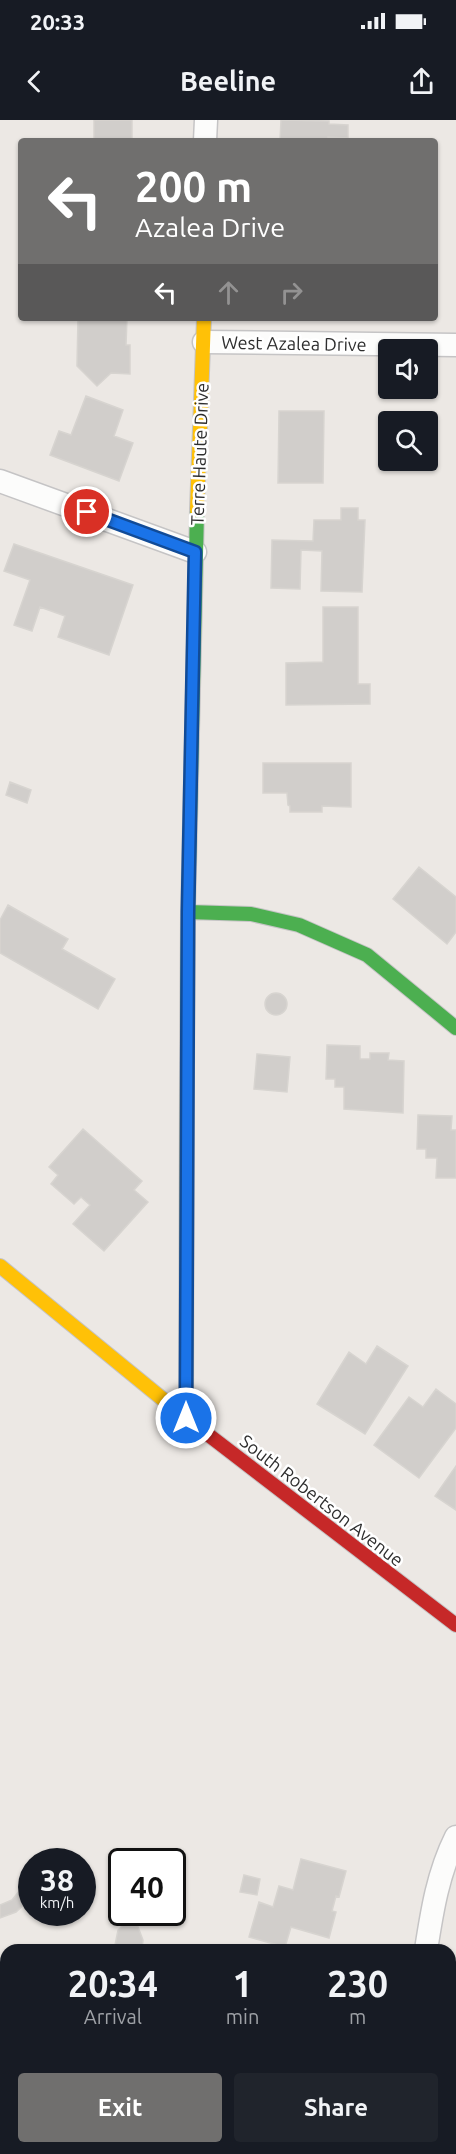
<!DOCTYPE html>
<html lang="en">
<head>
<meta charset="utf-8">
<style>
  body { margin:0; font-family:Ubuntu,sans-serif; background:#20242c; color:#f1f3f6; height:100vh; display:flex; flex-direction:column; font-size:22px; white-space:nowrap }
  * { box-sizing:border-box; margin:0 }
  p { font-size:20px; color:#9ea1a6 }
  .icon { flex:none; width:33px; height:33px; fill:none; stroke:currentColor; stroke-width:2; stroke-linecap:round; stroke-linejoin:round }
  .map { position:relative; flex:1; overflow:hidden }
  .sheet { position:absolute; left:0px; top:1824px; width:456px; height:210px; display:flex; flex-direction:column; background:#171b24; border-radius:18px 18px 0 0; box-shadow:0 2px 4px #0004 }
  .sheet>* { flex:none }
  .banner { position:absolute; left:18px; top:18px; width:420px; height:183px; border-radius:6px; box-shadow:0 2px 4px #0004; background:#706f6e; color:#fff; overflow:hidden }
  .fabs { position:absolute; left:378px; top:219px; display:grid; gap:12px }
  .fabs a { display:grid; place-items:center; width:60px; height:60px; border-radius:6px; background:#171b24; box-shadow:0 2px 4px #0004; font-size:30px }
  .speed { position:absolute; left:18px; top:1728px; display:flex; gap:12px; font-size:30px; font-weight:700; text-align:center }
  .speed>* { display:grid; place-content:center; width:78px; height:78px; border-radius:50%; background:#171b24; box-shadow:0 2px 4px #0004; line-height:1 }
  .speed small { font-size:15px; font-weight:400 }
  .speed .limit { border:3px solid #111; border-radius:9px; background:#fff; color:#111 }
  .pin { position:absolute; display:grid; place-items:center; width:51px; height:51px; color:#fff; margin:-26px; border:3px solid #fff; border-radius:50%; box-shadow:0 2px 6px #0007 }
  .me { position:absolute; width:66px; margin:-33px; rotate:0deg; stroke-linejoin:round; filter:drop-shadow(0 0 4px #0008) }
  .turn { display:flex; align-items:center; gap:21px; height:126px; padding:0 18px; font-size:27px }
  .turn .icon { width:78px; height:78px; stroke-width:2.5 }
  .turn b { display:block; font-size:42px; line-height:51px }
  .lanes { display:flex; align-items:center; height:57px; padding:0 18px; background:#0003; justify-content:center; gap:30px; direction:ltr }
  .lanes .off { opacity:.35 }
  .eta { display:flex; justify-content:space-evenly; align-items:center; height:102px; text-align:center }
  .eta b { font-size:36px; font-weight:700; line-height:42px }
  .primary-button { display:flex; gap:12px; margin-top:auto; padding:12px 18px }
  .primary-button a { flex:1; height:69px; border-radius:6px; background:#706f6e; color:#fff; font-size:24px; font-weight:700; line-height:69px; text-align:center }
  .primary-button a+a { background:#20242c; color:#f1f3f6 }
  .status { display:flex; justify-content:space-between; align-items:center; height:42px; padding:0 30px; background:#171b24; direction:ltr }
  .status svg { height:16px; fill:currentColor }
  header { display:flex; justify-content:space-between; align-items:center; height:78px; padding:0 18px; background:#171b24; font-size:27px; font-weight:700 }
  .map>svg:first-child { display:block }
  .building { fill:#d1cecb; stroke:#d7d4d0; stroke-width:1.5 }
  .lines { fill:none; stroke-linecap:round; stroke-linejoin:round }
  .street-casing { stroke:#c5c4c5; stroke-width:25 }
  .fast-casing { stroke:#c5c4c5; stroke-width:16 }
  .slow-casing { stroke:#c5c4c5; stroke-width:16 }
  .jam-casing { stroke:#c5c4c5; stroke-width:16 }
  .street { stroke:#fcfcfb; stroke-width:22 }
  .fast { stroke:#4caf50; stroke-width:14 }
  .slow { stroke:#ffc107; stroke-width:14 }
  .jam { stroke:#c62828; stroke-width:14 }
  .route-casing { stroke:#114b97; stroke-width:15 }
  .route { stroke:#1a73e8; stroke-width:10 }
  .labels { text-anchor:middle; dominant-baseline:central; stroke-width:5; stroke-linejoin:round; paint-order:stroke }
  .street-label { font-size:18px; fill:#2e2e2e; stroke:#fff }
</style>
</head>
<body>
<div class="status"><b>20:33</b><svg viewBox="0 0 49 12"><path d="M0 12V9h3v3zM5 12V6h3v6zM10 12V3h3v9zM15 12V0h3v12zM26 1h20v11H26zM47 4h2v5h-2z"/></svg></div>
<header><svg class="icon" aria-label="back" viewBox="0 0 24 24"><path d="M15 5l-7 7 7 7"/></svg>Beeline<svg class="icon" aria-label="share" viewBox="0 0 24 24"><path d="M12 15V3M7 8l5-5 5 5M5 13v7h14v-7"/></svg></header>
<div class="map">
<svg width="456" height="2034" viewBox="0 0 456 2034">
  <rect width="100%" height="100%" fill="#ece8e4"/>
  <path class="building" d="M94,0H132V21H94Z
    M281,0L329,1V4L348,5V18L328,17V21H280Z
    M78,198H127L126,225H130V254L111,253L97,266L77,246Z
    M86,276L123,290L114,316L133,323L119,361L50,335L59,311L71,315Z
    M279,291H324L323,363H278Z
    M341,388H358V400H365L362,472L321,471L322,431L301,430L300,469L271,468L272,420L313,421L314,400H341Z
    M14,424L133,465L109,535L58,517L65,496L40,487L32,511L14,505L30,460L4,451Z
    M323,487H358V564H370V584L286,585V543L323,542Z
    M263,643H351V687L322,686V692H290V686L288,685L287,673H263Z
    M10,662L31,670L27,683L6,675Z
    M419,747L456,777V812L447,824L393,779Z
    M8,785L68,819L62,829L115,859L98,889L0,833V800Z
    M265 884a11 11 0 1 1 22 0a11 11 0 1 1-22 0Z
    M327,925L360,926V939H370V933H389L388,940L404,941L403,993L344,989V967H335V959H326Z
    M257,934L290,937L287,972L254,969Z
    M418,995L452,996L451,1010H456V1058H436L437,1038H426V1029H417Z
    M83,1009L142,1061L134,1070L148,1082L104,1131L73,1104L90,1085L81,1077L74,1084L51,1064L58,1055L49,1047Z
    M377,1226L408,1246L365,1314L317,1284L349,1232L366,1244Z
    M436,1269L456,1284V1308L419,1358L374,1325L409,1277L423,1287Z
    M456,1346V1390L435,1376Z
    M301,1739L346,1751L339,1777L336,1776L332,1791L336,1792L329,1818L291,1807L285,1827L249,1817L259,1782L273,1787L279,1766L293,1770Z
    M244,1755L260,1759L257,1775L240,1772Z
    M24,1765L32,1771V1777L16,1792L0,1798V1785L12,1780Z
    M123,1805L138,1807L143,1820L142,1830H114L118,1810Z
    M4,1931H6V1993L0,1992V1944Z"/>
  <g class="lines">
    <g class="street-casing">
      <path id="street" d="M205,21L206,0
        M204,222L456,225
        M0,361L195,432
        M426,1830C432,1791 438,1753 456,1717
        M444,2028V2034"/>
    </g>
    <g class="fast-casing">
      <path id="fast" d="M188,792L251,794L299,805L367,835L456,908
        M187,946L188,792L197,390"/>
    </g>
    <g class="slow-casing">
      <path id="slow" d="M197,390L204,198
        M0,1146L176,1290
        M186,1298L187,946"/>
    </g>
    <g class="jam-casing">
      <path id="jam" d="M176,1290L456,1505"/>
    </g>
    <use href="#street" class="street"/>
    <use href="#fast" class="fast"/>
    <use href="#slow" class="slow"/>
    <use href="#jam" class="jam"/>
  </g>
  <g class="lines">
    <g class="route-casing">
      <path id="route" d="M87,392L195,432L188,792L186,1298"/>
    </g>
    <use href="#route" class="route"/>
  </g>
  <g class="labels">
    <g class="street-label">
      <text transform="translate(294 223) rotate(1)">West Azalea Drive</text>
      <text transform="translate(199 334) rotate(-88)">Terre Haute Drive</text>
      <text transform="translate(322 1380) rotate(38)">South Robertson Avenue</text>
    </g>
  </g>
</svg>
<div class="fabs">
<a><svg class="icon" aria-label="sound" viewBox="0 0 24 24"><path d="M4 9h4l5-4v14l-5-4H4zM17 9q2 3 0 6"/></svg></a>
<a><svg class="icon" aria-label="search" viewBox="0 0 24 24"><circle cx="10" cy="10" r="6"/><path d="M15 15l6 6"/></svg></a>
</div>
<div class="speed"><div>38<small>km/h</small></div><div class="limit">40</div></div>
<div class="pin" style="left:87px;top:392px;background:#d93025"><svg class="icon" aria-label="arrive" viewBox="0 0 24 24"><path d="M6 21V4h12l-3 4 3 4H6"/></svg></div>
<svg class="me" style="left:186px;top:1298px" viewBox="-20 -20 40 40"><circle r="17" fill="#1a73e8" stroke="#fff" stroke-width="3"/><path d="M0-11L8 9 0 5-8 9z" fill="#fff"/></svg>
<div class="banner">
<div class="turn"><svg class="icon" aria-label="left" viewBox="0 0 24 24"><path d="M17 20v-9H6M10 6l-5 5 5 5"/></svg><div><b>200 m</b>Azalea Drive</div></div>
<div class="lanes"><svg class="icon" aria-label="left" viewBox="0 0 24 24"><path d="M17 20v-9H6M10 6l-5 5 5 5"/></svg><svg class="icon off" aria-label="ahead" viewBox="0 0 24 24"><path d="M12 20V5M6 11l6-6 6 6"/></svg><svg class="icon off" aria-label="right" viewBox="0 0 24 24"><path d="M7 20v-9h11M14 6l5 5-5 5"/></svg></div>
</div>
<section class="sheet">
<div class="eta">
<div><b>20:34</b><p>Arrival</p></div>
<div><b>1</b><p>min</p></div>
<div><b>230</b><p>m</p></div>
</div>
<div class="primary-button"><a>Exit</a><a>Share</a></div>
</section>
</div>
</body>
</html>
